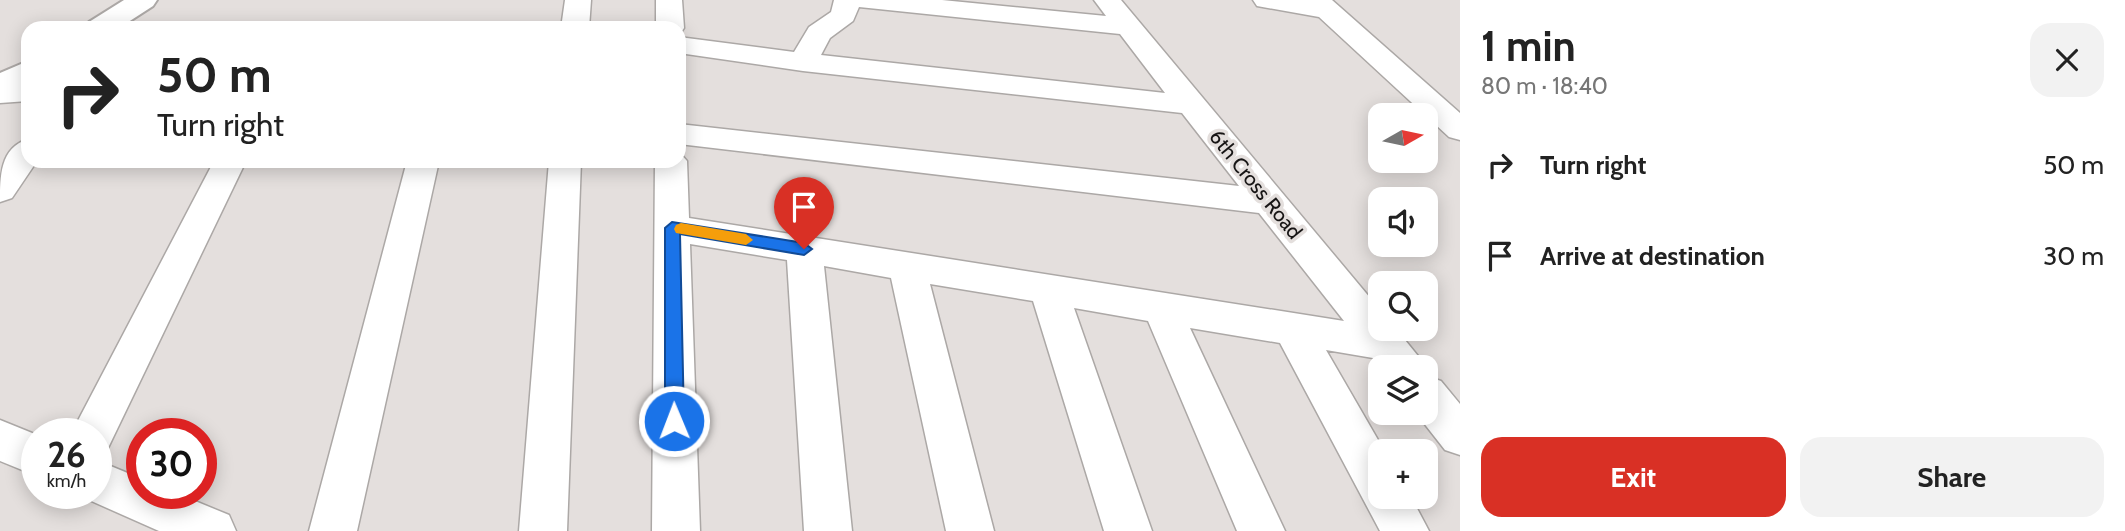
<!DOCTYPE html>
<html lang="en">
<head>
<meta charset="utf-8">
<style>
  body { margin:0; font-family:Cabin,sans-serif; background:#f2f2f2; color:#222; height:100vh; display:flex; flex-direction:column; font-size:26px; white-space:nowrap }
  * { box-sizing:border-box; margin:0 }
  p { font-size:23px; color:#767676 }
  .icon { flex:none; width:38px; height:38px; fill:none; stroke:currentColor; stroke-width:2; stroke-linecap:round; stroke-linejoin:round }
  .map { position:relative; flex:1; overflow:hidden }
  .drawer { display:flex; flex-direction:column; background:#fff; width:665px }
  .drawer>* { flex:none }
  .guide { position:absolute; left:21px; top:21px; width:665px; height:147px; border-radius:21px; box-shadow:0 4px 18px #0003; background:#fff; color:#222; overflow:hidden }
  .needle { width:46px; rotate:81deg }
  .tools { position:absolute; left:1368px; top:103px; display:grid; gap:14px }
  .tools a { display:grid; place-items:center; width:70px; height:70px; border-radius:14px; background:#fff; box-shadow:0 4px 18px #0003; font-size:35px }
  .speed { position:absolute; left:21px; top:418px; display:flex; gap:14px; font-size:35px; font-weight:700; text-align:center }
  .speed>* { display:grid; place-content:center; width:91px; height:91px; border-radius:50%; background:#fff; box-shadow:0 4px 18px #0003; line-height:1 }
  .speed small { font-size:18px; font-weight:400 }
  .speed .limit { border:10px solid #d22; background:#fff; color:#111 }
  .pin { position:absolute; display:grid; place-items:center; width:60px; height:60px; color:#fff; margin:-72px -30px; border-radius:50% 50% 50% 0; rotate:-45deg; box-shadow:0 0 7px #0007 }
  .pin .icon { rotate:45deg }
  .me { position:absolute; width:77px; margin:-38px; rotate:359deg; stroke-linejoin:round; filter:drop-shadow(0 0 5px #0008) }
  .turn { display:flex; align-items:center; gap:24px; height:147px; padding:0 21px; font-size:32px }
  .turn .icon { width:91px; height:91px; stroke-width:2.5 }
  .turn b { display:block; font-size:49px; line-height:60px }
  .round { display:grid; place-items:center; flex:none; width:74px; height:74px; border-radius:21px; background:#f2f2f2 }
  .summary { display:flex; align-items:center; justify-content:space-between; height:119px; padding:0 21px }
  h1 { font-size:42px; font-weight:700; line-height:52px }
  .cta { display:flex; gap:14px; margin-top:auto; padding:14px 21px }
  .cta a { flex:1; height:80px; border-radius:21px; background:#d93025; color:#fff; font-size:28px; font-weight:700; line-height:80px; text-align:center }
  .cta a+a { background:#f2f2f2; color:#222 }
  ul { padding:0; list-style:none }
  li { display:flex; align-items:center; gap:21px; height:91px; padding:0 21px }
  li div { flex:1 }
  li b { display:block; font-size:26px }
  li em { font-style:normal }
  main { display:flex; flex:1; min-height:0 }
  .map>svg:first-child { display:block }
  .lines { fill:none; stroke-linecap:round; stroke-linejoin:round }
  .minor-casing { stroke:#aca8a6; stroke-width:3 }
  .tertiary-casing { stroke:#aca8a6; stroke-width:4 }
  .minor { fill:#fff; fill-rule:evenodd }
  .tertiary { fill:#fff; fill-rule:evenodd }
  .route { fill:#1a73e8; stroke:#114b97; stroke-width:2 }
  .slow { fill:#f59e0b }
  .labels { text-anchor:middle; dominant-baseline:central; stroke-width:7; stroke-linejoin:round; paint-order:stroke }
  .street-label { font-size:21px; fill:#171515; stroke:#e4dfdd }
</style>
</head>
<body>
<main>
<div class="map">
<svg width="1460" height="531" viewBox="0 0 1460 531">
  <rect width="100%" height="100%" fill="#e4dfdd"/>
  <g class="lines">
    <g class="minor-casing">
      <path id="minor" d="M565,0H591L589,28H561Z
        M656,0H682L684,28L680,34L679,28H656Z
        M834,0H942L1106,16L1094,0H1121L1381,311V329H1396L1418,356L1424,368L1381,369L1373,358L1326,350L1385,452H1381V497H1411L1429,531H1380L1280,343L1190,328L1285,531H1237L1148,321L1074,308L1152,531H1104L1033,301L930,284L994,531H946L891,278L824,266L852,531H804L787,260L690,244L700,531H652L655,161H679V152L687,161L689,218L1344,321L1259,213L679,144V124L1239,186L1182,113L803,71L679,53V37L794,52L809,27L831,12ZM859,7L1120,34L1165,93L821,55L830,38L853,21Z
        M1253,0H1332L1460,113V140L1449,137L1319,17L1257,6Z
        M28,83V101L0,103V85Z
        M28,139V161H37L12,198L0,202C0,176 0,148 28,139Z
        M214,161H246L108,448L96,452V434H71Z
        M407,161H439L357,531H309Z
        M549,161H581L567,531H519Z
        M1426,376L1441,381L1460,404V455L1445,450L1416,413H1426Z
        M0,420L37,435V476L0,461Z
        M96,460L142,479V494H178L229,515L236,531H159L80,496L79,494H96Z"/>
    </g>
    <g class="tertiary-casing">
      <path id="tertiary" d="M124,0H157L153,6L119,28H85L89,22Z
        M28,61V82L0,94V73Z"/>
    </g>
    <use href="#minor" class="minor"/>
    <use href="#tertiary" class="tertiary"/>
  </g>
  <path class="route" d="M672,222L804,243L812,249L804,255L680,234L684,421L681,426L674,429L668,426L665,421V228Z"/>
  <path class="slow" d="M681,223L746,234L753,240L746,245L676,233L674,229L676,225Z"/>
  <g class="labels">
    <g class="street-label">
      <text transform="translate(1256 184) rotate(51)">6th Cross Road</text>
    </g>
  </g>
</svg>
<div class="tools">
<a><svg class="needle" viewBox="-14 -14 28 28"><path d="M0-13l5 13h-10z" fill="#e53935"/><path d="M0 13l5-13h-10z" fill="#767676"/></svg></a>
<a><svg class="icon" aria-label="sound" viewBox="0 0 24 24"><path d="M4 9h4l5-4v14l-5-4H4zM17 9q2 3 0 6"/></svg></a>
<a><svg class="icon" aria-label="search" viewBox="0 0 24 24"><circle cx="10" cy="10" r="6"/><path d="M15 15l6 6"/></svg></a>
<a><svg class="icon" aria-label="layers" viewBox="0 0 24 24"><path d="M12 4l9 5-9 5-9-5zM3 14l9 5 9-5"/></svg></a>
<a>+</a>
</div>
<div class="speed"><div>26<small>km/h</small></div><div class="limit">30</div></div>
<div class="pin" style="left:804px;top:249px;background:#d93025"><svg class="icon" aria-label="arrive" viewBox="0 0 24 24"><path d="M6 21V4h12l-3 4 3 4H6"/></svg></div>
<svg class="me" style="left:674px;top:421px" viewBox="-20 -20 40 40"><circle r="17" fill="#1a73e8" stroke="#fff" stroke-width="3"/><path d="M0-11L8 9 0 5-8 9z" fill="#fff"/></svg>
<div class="guide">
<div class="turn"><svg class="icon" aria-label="right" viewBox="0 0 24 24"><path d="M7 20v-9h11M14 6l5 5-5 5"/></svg><div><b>50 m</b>Turn right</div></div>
</div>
</div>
<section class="drawer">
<div class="summary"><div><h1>1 min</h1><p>80 m · 18:40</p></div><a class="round"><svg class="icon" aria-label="close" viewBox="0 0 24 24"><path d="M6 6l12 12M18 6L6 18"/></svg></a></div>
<ul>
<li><svg class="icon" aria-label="right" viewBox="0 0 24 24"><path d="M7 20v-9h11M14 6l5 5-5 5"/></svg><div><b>Turn right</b></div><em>50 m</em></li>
<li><svg class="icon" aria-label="arrive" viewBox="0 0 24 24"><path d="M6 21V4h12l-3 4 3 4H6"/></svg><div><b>Arrive at destination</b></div><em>30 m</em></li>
</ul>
<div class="cta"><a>Exit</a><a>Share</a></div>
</section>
</main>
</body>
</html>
